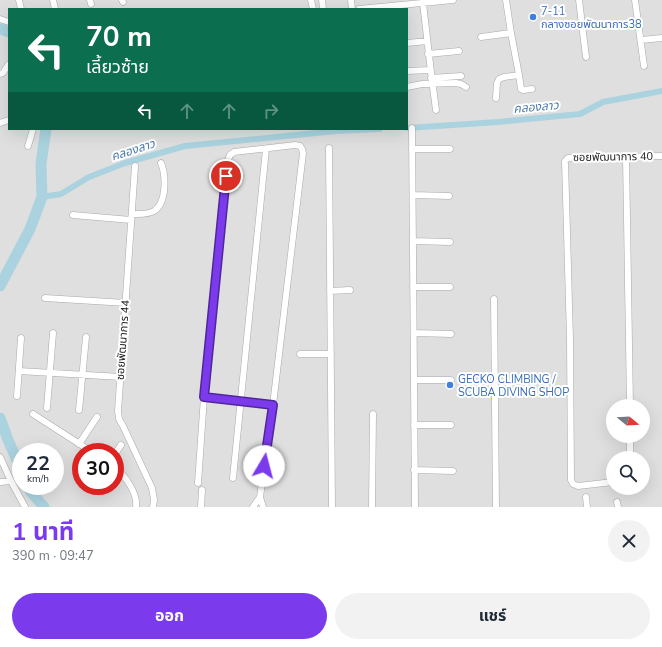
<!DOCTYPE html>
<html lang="th">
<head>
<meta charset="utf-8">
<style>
  body { margin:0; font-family:"Nunito Sans","Noto Sans Thai",sans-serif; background:#f2f2f3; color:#1f2937; height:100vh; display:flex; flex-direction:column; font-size:15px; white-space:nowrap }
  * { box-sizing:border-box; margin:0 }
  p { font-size:13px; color:#747a83 }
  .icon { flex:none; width:22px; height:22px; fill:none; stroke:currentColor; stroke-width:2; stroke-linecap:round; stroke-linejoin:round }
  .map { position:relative; height:507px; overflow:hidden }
  .details { display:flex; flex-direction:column; background:#fff; flex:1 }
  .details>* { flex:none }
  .banner { position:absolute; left:8px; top:8px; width:400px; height:122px; border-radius:0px; box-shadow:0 4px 16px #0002; background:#0b6e4f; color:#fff; overflow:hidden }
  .needle { width:26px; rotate:108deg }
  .fabs { position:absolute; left:606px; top:399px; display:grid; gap:8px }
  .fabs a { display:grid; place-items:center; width:44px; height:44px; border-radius:50%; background:#fff; box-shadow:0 4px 16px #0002; font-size:20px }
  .speed { position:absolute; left:12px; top:443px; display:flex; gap:8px; font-size:20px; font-weight:700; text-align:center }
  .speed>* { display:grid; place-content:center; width:52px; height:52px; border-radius:50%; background:#fff; box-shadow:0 4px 16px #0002; line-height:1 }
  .speed small { font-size:10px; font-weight:400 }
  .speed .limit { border:6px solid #d22; background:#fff; color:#111 }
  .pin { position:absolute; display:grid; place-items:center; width:34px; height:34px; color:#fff; margin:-17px; border:2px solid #fff; border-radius:50%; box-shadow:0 1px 4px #0007 }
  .me { position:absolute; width:44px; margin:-22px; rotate:8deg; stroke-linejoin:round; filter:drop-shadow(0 0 3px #0008) }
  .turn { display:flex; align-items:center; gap:14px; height:84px; padding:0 12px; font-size:18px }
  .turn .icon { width:52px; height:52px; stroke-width:2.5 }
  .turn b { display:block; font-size:28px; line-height:34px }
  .lanes { display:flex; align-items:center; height:38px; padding:0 12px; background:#0003; justify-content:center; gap:20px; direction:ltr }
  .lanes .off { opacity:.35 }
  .round { display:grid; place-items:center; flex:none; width:42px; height:42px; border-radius:21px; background:#f2f2f3 }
  .head { display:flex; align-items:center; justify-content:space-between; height:68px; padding:0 12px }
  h1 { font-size:24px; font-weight:700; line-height:30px; color:#7c3aed }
  .primary-button { display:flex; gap:8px; margin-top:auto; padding:8px 12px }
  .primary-button a { flex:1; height:46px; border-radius:24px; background:#7c3aed; color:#fff; font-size:16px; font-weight:700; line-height:46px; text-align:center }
  .primary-button a+a { background:#f2f2f3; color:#1f2937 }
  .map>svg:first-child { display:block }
  .residential { fill:#e0dfdf; fill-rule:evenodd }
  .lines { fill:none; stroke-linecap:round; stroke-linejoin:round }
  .canal { stroke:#aad3df; stroke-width:6 }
  .river { stroke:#aad3df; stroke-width:11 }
  .minor-casing { stroke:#a9a9a9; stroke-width:7 }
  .minor { stroke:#fff; stroke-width:6 }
  .route-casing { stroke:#51269a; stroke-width:10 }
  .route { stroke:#7c3aed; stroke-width:7 }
  .shop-dot { fill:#3f7fe0; stroke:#fff; stroke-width:1.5 }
  .labels { text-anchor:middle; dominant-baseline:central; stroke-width:4; stroke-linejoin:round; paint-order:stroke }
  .shop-label { font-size:11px; fill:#366cbe; stroke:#fff; text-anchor:start }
  .street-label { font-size:11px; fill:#222; stroke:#fff }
  .water-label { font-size:12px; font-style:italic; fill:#4a7aab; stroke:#fff }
</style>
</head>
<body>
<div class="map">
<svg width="662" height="507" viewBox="0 0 662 507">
  <rect width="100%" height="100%" fill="#f2efe9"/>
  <path class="residential" d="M0,0H662V507H0ZM9,9H407V129H9ZM613,406H643V436H613ZM21,452H55V486H21ZM81,452H115V486H81ZM613,458H643V488H613Z"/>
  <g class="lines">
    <path class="canal" d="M407,128L498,122L580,114L603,102L662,91
      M42,197L61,194L89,177L125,163L185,146L336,131L380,129"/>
    <path class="river" d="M0,29L9,32
      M0,286L30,229L42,197L41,164L46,129
      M0,418L8,440L21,469
      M28,486L31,492L44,507"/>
    <g class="minor-casing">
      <path id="minor" d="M19,0L21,9
        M53,0L55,9
        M90,0L91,4
        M122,0L123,2
        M311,0L313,9
        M322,0L323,9
        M351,0L352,9
        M579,0L586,57
        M635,0L644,66
        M423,3L431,72L436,110
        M359,9L453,0
        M0,19L9,22
        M481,37L511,33
        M641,40L662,38
        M407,43L427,41
        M428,54L459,51
        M407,71L430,70
        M0,74L3,73L8,65
        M519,75L521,89L523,90L532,89
        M431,78L461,76
        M407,87L422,84L456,83L461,84L466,87
        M496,98L497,83L499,79L504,77L519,75L511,33L506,0
        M0,123L9,120
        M412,128L415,507
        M28,146L33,129
        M329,148L332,507
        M412,149H450
        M626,157L630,406
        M135,166L118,411L119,419L123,426L152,488L154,500L153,507
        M413,195L449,196
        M132,214C139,214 147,215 154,211C167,203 166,175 161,163
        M73,215L131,220
        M413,241L450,242
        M413,287H450
        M330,291L350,290
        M45,298L126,303
        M494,299L496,507
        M414,333L451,334
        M300,354H331
        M19,371L121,377
        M414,380H451
        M17,396L21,338
        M204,397L273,405
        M47,408L53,333
        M79,410L86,337
        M33,414L92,452
        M414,425H451
        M79,444L97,417
        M115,454L121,445
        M0,457L11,481L25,507
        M630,458V436
        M115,468C125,475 138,494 136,507
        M414,470L453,471
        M233,478L266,149
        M0,482L11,481
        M613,482L578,486L573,484L571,480L570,339L565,161L568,158L662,156
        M198,483L204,397L228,160L230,155L234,152L295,145L300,146L302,149L303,153L273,405L260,497L263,507
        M586,497L587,507
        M617,502L618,507
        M201,507L202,490
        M253,507L260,497
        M372,507L373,414"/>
    </g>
    <use href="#minor" class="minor"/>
  </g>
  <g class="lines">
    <g class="route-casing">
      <path id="route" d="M226,176L204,397L273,405L264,466"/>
    </g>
    <use href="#route" class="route"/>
  </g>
  <g class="shop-dot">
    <circle cx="533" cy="17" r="4"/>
    <circle cx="450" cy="385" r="4"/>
  </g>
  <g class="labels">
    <g class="shop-label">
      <text x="541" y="11">7-11<tspan x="541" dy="13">กลางซอยพัฒนาการ38</tspan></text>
      <text x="458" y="379">GECKO CLIMBING /<tspan x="458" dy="13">SCUBA DIVING SHOP</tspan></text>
    </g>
    <g class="street-label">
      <text transform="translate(613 157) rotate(-1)">ซอยพัฒนาการ 40</text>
      <text transform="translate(123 340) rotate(-86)">ซอยพัฒนาการ 44</text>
    </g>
    <g class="water-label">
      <text transform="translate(536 107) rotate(-5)">คลองลาว</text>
      <text transform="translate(133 150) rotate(-18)">คลองลาว</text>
    </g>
  </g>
</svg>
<div class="fabs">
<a><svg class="needle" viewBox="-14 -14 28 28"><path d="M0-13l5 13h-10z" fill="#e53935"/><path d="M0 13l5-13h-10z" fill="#747a83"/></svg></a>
<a><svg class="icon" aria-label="search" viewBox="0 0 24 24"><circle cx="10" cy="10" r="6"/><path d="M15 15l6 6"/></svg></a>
</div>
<div class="speed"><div>22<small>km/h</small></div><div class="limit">30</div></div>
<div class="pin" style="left:226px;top:176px;background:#d93025"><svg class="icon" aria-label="arrive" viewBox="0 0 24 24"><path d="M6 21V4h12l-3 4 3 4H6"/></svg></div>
<svg class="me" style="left:264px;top:466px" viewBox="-20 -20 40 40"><circle r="19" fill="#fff"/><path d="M0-13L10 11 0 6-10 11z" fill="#7c3aed"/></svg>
<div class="banner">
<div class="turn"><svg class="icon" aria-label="left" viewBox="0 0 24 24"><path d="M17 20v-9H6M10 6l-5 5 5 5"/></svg><div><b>70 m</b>เลี้ยวซ้าย</div></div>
<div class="lanes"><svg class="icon" aria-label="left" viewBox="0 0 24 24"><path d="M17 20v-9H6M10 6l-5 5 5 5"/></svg><svg class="icon off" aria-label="ahead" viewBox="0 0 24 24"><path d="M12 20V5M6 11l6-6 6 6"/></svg><svg class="icon off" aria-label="ahead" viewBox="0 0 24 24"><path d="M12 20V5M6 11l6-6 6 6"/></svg><svg class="icon off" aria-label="right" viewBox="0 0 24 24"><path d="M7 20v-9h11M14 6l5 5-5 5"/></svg></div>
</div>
</div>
<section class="details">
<div class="head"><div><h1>1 นาที</h1><p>390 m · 09:47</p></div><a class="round"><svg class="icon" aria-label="close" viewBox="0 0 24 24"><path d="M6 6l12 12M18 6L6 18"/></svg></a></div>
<div class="primary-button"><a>ออก</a><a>แชร์</a></div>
</section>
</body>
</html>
